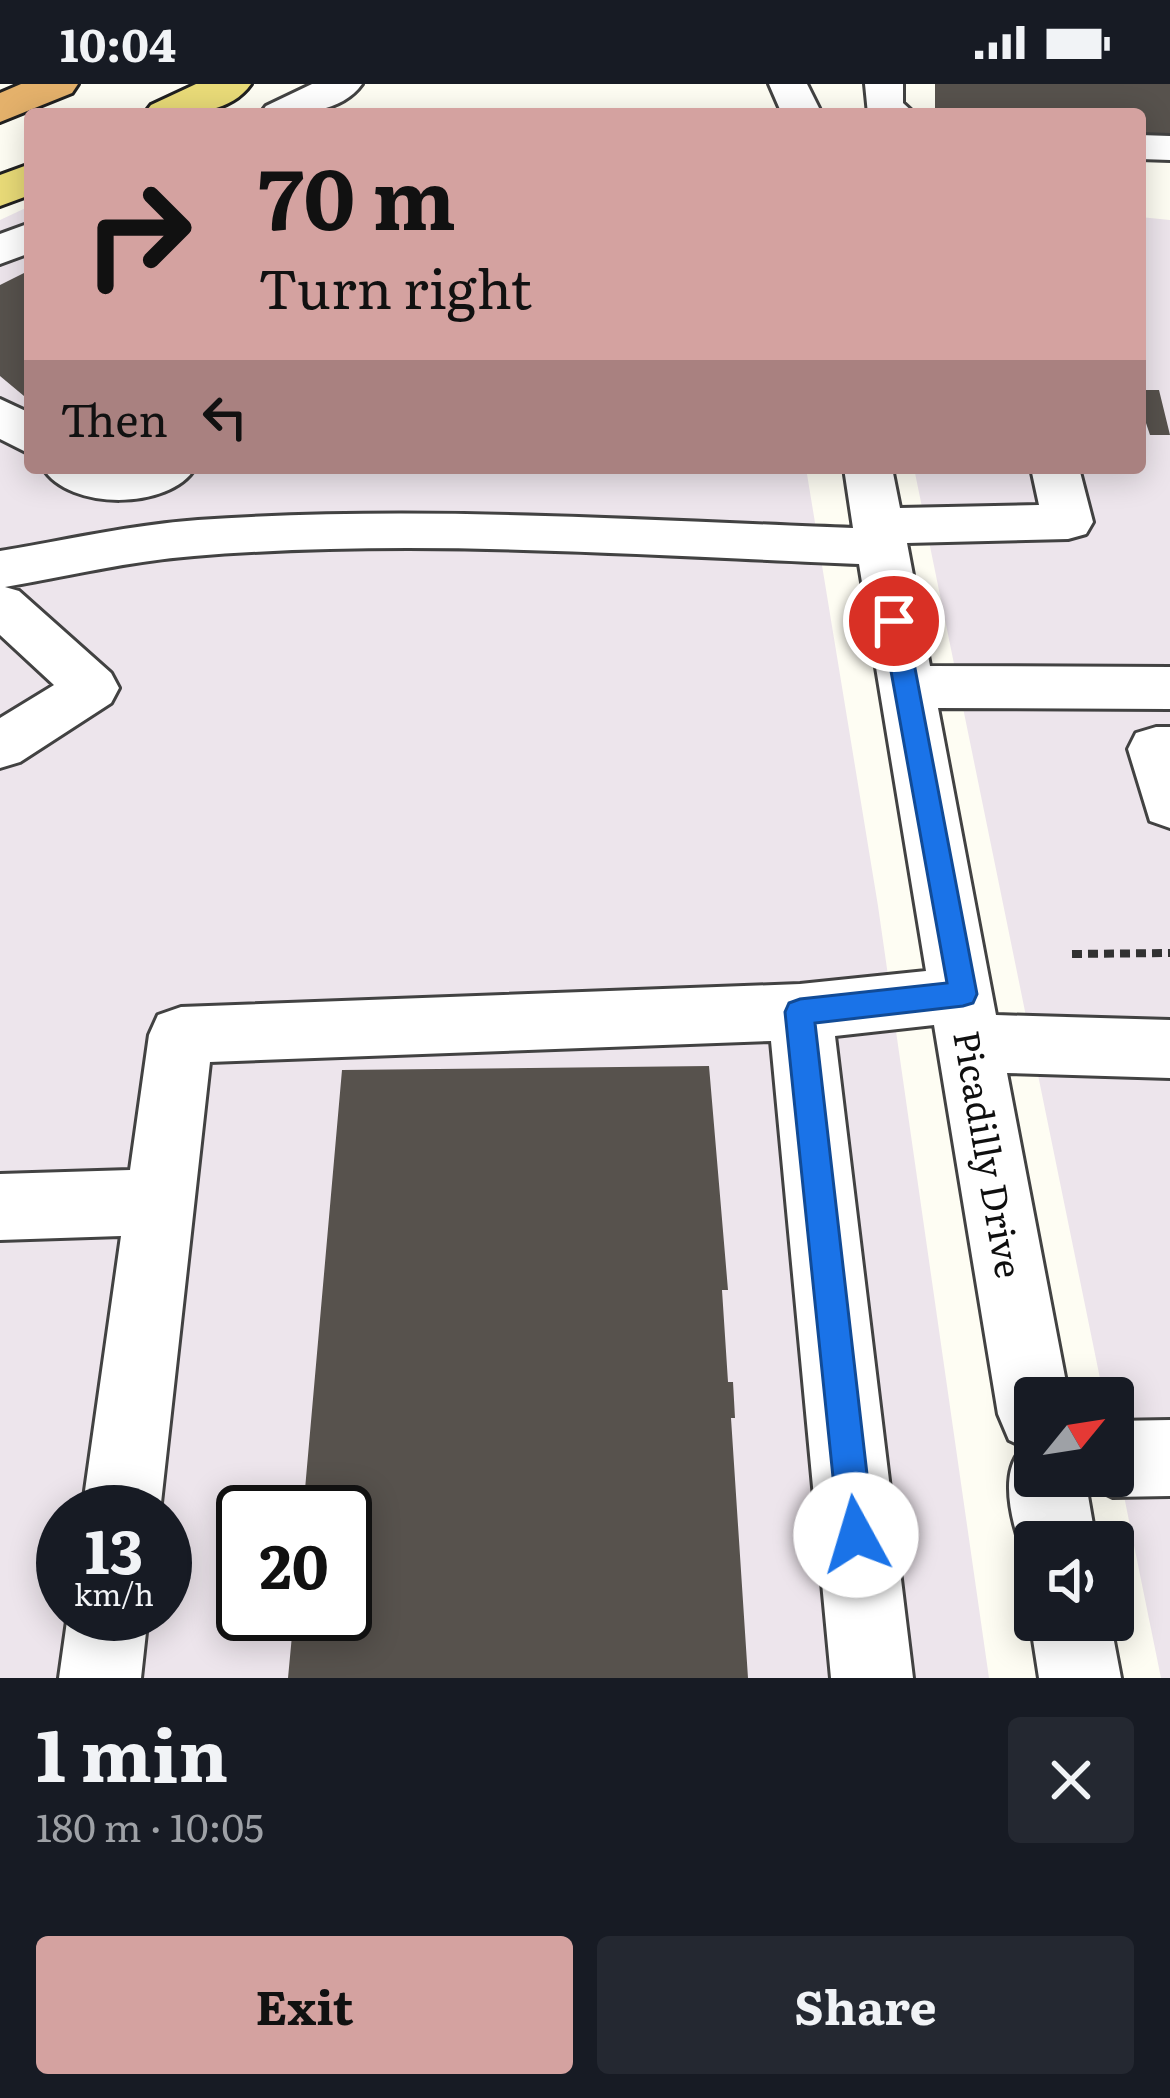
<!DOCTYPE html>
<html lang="en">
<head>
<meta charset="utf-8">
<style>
  body { margin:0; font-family:Literata,serif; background:#242831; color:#f1f3f6; height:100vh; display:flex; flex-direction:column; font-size:45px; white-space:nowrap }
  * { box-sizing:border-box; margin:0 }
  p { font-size:39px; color:#9ea1a6 }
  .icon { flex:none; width:66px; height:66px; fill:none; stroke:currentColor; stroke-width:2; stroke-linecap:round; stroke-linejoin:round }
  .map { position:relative; height:1594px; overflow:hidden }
  .drawer { display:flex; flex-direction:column; background:#171b24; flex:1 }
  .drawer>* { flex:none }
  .top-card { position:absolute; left:24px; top:24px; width:1122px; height:366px; border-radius:12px; box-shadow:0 6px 30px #0003; background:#d4a2a0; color:#111; overflow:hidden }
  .needle { width:78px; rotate:60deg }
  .buttons { position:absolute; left:1014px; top:1293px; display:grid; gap:24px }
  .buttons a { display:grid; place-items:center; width:120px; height:120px; border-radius:12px; background:#171b24; box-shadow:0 6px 30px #0003; font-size:60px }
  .speed { position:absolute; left:36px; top:1401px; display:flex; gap:24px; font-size:60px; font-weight:700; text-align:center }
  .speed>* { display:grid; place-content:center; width:156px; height:156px; border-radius:50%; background:#171b24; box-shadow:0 6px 30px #0003; line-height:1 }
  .speed small { font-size:30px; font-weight:400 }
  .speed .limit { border:6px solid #111; border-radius:18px; background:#fff; color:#111 }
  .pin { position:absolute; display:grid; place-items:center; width:102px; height:102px; color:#fff; margin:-51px; border:6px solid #fff; border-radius:50%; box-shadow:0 3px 12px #0007 }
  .me { position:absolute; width:132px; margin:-66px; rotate:354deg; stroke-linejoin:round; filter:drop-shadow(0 0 9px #0008) }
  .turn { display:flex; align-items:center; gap:42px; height:252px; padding:0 36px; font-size:54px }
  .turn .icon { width:156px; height:156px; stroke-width:2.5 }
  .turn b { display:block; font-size:84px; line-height:102px }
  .then { display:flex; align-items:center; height:114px; padding:0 36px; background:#0003; gap:24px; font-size:45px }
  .round { display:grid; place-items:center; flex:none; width:126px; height:126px; border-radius:12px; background:#242831 }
  .overview { display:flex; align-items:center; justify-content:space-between; height:204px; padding:0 36px }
  h1 { font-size:72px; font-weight:700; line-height:90px }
  .primary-button { display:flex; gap:24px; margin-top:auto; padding:24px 36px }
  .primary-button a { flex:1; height:138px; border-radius:12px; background:#d4a2a0; color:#111; font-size:48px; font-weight:700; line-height:138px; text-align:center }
  .primary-button a+a { background:#242831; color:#f1f3f6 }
  .status { display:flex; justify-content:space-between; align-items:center; height:84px; padding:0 60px; background:#171b24; direction:ltr }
  .status svg { height:33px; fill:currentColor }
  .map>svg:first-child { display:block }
  .industrial { fill:#ede5ec; fill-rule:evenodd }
  .building { fill:#57524d }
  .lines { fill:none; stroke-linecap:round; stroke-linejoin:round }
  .minor-casing { stroke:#424242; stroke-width:6 }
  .major-casing { stroke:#202020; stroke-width:6 }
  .highway-casing { stroke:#202020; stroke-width:6 }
  .path { stroke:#313131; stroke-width:8; stroke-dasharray:10 6; stroke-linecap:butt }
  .minor { fill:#fff; fill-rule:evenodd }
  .major { fill:#e9db78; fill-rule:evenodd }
  .highway { fill:#e4b16b; fill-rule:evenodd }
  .route { fill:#1a73e8; stroke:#114b97; stroke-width:3 }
  .labels { text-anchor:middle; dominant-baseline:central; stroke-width:12; stroke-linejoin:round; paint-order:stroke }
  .street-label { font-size:36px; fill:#0f0f0f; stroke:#fff }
</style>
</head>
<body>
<div class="status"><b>10:04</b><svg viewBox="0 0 49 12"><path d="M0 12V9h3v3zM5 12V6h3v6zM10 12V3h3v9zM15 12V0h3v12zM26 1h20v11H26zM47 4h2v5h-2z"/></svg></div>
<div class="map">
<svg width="1170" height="1594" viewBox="0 0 1170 1594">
  <rect width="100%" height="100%" fill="#fefdf3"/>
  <path class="industrial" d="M30,122V384H806L878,822L989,1594H0V136ZM63,1428H165V1530H63ZM243,1428H345V1530H243Z
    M1140,133L1170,136V1594H1161L1113,1358V1314H1104L914,384H1140Z"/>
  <path class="building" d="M935,0H1170V60L1140,57V30L935,26Z
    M30,186V317L0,292V201Z
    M1140,306H1159L1170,351H1150L1145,336H1140Z
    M709,982L728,1206H722L728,1298H733L735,1334H731L748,1594H288L294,1530H345V1428H303L342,986Z"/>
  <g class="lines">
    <g class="minor-casing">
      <path id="minor" d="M312,0H362C340,31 294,30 260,30L266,22Z
        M769,0H807L822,30H782Z
        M865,0H903V19L915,30H868Z
        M1140,51L1170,52V76L1140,75Z
        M30,139V169L0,180V150Z
        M0,315L30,329V370L0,355Z
        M43,384H195C170,426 69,427 43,384Z
        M844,384H892L900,424L1039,421L1031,384H1079L1093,438L1086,450L1068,455L907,459L930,582L1170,583V625L938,624L996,931L1170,936V994L1007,989L1069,1314H1035V1392H1113V1337L1170,1336V1412L1113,1413L1086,1400L1096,1458H1035V1488L1029,1486C1016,1452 994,1390 1024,1363L1009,1356L998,1330L934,941L835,952L913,1594H831L771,957L210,978L160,1428H82L121,1152L0,1156V1090L130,1086L149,951L158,931L181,923L800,900L926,887L859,480C638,471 415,454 194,472C130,477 68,492 5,503L19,507L111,589L119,604L111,619L20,678L0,684V634L54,601L0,551V467C66,456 131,441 198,436C416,421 635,436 853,444Z
        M1156,643H1170V744L1150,737L1128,665L1136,649Z
        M1035,1524V1536H1110L1121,1594H1039L1030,1536Z
        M68,1530H148L141,1594H59Z"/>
    </g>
    <g class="major-casing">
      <path id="major" d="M196,0H251C228,33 180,30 144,30L151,21Z
        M30,80V111L0,122V91Z"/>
    </g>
    <g class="highway-casing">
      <path id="highway" d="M21,0H78L72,9L0,38V9Z"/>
    </g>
    <path class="path" d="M1072,870L1170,869"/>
    <use href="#minor" class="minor"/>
    <use href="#major" class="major"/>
    <use href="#highway" class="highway"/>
  </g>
  <path class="route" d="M894,528L906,537L977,910L973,919L963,922L815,939L874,1451L869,1464L856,1469L844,1464L839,1451L785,928L789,919L800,915L947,899L882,537Z"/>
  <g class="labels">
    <g class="street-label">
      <text transform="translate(990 1070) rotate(80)">Picadilly Drive</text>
    </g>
  </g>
</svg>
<div class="buttons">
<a><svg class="needle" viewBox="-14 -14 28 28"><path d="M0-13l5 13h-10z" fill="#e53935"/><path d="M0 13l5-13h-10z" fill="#9ea1a6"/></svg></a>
<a><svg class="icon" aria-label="sound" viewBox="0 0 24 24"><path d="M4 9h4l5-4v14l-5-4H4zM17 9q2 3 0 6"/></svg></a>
</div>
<div class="speed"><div>13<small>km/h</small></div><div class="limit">20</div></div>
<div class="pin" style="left:894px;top:537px;background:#d93025"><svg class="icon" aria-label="arrive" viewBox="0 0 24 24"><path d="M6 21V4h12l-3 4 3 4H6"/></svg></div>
<svg class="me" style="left:856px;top:1451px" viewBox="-20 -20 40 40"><circle r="19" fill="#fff"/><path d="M0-13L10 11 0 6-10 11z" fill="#1a73e8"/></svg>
<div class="top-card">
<div class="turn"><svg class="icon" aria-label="right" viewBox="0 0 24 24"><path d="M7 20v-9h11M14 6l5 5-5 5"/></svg><div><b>70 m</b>Turn right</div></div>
<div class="then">Then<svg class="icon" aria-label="left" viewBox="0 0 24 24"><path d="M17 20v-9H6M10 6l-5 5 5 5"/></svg></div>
</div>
</div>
<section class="drawer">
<div class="overview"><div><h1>1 min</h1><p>180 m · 10:05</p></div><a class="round"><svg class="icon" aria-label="close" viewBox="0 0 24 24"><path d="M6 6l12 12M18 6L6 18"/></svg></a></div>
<div class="primary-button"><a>Exit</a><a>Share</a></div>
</section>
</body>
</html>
